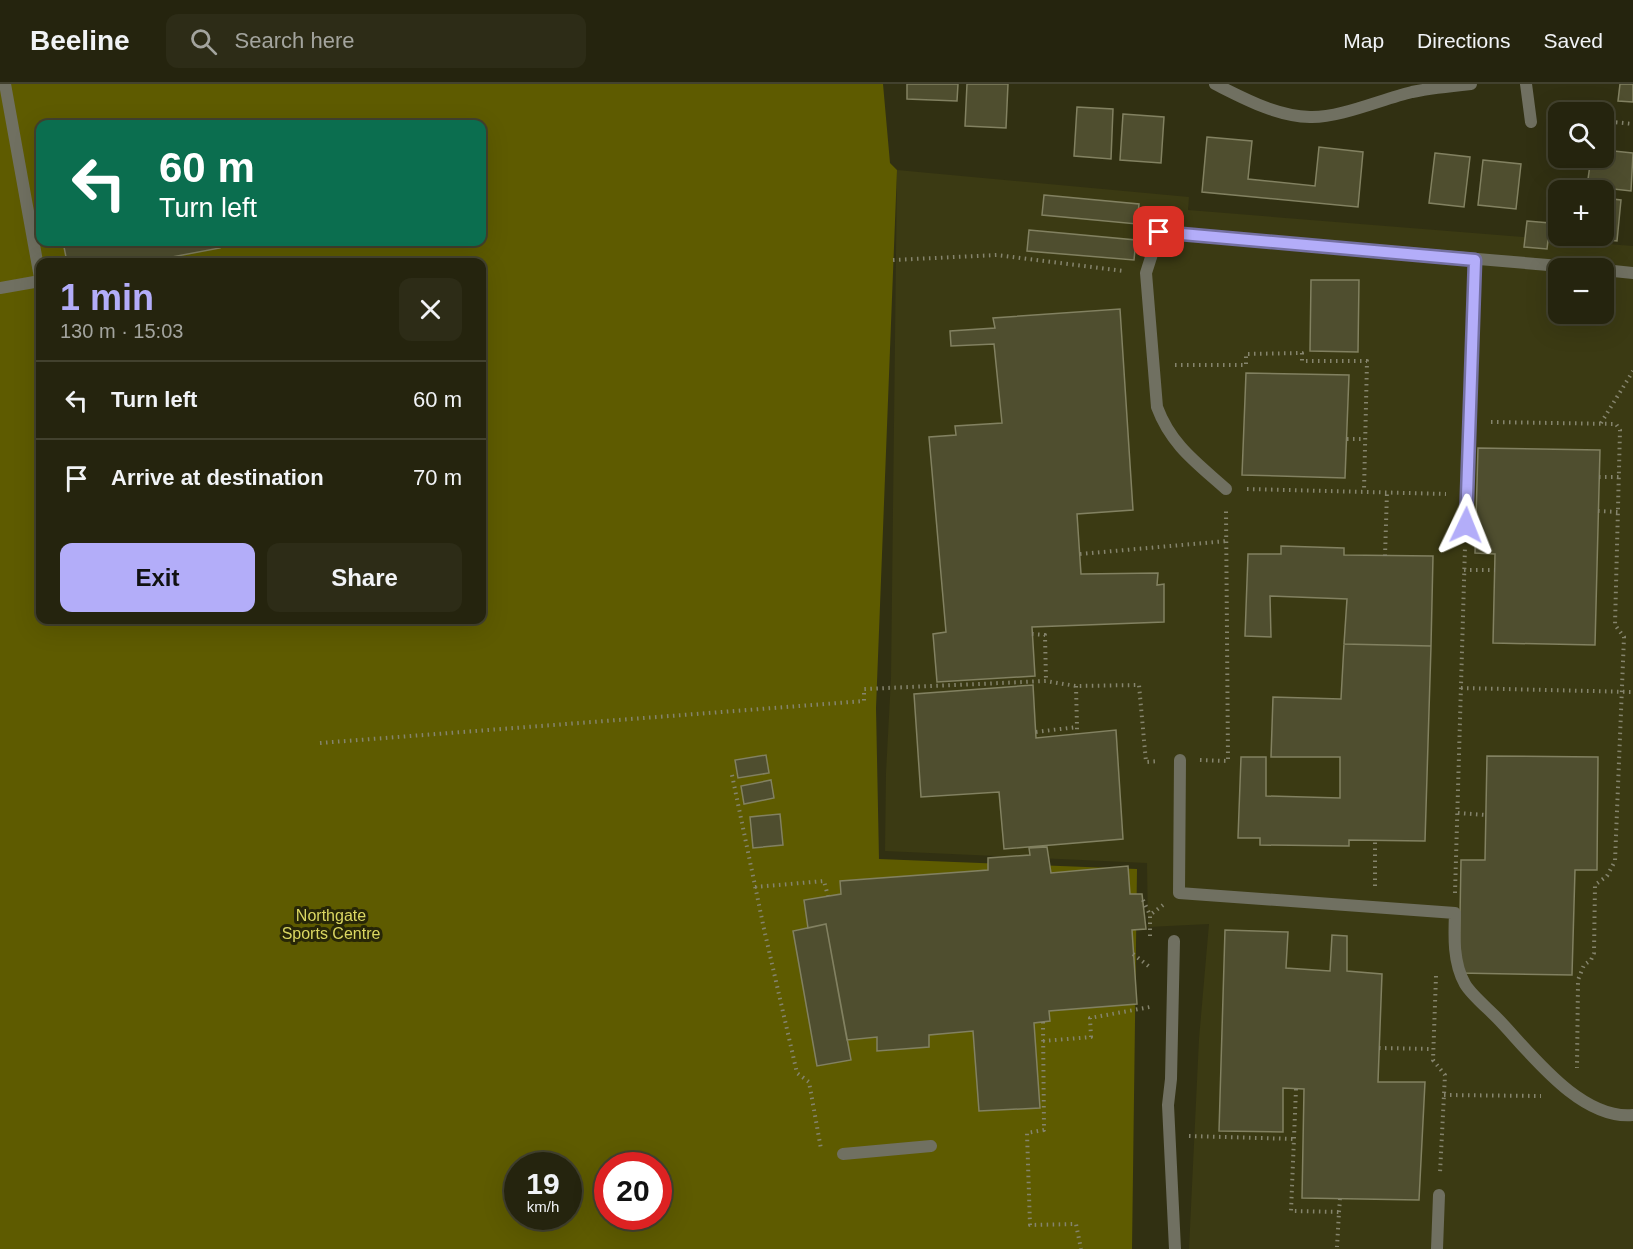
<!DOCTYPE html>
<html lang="en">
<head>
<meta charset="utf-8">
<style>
  body { margin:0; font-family:Arial,sans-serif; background:#2d2c17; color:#f1f3f6; height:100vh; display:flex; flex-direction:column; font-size:22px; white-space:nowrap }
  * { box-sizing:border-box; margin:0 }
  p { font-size:20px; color:#a3a49e }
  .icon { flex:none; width:33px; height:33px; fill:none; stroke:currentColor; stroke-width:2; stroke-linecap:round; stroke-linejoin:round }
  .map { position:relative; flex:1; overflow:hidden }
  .drawer { position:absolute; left:36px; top:174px; width:450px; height:366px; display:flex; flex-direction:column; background:#25240e; border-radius:12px; box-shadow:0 6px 24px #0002,0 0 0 2px #42412e }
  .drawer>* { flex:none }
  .hud { position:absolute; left:36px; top:36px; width:450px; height:126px; border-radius:12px; box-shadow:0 6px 24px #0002,0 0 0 2px #42412e; background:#0b6e4f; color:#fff; overflow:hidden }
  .tools { position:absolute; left:1548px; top:18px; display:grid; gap:12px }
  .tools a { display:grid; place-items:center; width:66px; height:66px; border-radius:12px; background:#25240e; box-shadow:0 6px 24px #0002,0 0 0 2px #42412e; font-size:30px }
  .speed { position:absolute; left:504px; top:1068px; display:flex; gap:12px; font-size:30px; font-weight:700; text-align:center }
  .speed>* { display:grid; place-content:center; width:78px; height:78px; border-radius:50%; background:#25240e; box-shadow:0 6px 24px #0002,0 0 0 2px #42412e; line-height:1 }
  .speed small { font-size:15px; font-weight:400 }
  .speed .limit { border:9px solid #d22; background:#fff; color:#111 }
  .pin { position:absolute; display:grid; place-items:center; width:51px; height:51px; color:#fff; margin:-26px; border-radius:12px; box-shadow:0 3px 9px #0006 }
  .me { position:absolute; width:66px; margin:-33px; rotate:2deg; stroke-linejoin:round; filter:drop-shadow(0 0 4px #0008) }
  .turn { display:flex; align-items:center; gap:21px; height:126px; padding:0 24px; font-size:27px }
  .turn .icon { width:78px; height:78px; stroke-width:2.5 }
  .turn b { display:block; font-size:42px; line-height:51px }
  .round { display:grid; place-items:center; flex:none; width:63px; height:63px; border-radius:12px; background:#2d2c17 }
  .head { display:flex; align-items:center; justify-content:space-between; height:102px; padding:0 24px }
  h1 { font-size:36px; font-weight:600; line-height:45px; color:#b3adf9 }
  .primary-button { display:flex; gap:12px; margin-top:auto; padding:12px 24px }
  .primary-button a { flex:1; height:69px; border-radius:12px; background:#b3adf9; color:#111; font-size:24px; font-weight:600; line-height:69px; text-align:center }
  .primary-button a+a { background:#2d2c17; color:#f1f3f6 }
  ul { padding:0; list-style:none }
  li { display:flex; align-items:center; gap:18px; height:78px; padding:0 24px; border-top:2px solid #42412e }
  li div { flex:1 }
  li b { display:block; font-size:22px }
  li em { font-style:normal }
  header { display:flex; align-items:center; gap:36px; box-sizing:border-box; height:84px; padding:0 30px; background:#25240e; border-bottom:2px solid #42412e }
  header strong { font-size:28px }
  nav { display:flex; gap:33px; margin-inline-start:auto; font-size:21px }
  .search { width:420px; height:54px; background:#2d2c17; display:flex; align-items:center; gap:15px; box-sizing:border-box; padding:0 21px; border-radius:12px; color:#a3a49e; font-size:22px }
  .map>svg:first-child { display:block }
  .built { fill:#3b3a13; fill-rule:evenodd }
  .park { fill:#5e5b00; fill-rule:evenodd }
  .building { fill:#4f4e2f; stroke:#828161; stroke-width:1.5 }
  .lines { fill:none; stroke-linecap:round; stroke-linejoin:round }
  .path { stroke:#85846d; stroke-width:4; stroke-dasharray:1.5 4.5; stroke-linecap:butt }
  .service { stroke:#707061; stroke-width:12 }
  .minor { stroke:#707061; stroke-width:12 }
  .route-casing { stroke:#7470a2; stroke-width:15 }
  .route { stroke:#b3adf9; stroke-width:10 }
  .labels { text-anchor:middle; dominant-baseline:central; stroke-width:6; stroke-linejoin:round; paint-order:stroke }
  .park-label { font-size:16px; fill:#dbd762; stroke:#272607 }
</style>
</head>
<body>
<header>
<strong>Beeline</strong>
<div class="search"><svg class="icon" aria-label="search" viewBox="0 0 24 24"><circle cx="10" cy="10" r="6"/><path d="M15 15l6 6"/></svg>Search here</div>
<nav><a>Map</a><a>Directions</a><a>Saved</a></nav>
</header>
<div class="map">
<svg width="1633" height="1165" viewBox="0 0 1633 1165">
  <rect width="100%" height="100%" fill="#313012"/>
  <path class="built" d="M897,86L1189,113L1188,126L1633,162V1165H1189L1199,955L1209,840L1148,843L1147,779L885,767L886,689L891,594ZM1558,184H1604V230H1558Z"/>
  <path class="park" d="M0,0H883L890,79L897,86L876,624L879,775L1137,785L1132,1165H0ZM40,40H482V158H40ZM40,178H482V536H40ZM518,1082H568V1132H518ZM608,1082H658V1132H608Z"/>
  <path class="building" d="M907,0H958L957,17L907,15Z
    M967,0H1008L1006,44L965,42Z
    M1620,0H1633V18L1618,17Z
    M1077,23L1113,25L1111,75L1074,72Z
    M1123,30L1164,33L1161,79L1120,76Z
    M1207,53L1252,57L1248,95L1315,102L1319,63L1363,68L1358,123L1202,108Z
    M1604,66L1633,69L1631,107L1587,102L1591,74H1604Z
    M1435,69L1470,73L1464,123L1429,119Z
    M1483,76L1521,80L1516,125L1478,121Z
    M1044,111L1139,120L1137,140L1042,131Z
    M1604,114L1621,116L1617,157L1571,152H1604Z
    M1527,137L1550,139L1547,165L1524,163Z
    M1029,146L1136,156L1134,176L1027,167Z
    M63,158H219L220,164L145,178H67Z
    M1311,196H1359L1358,268L1310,267Z
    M1120,225L1133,426L1077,430L1081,490L1158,489L1157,501L1164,500V538L1032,543L1035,592L937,598L933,550L946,548L929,353L956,351L955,342L1002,339L994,260L951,262L950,247L995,244L993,234Z
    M1246,289L1349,291L1345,394L1242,391Z
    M1478,364L1600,366L1595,561L1493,559L1495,470L1475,469Z
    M1281,462L1344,464V471L1433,472L1431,562L1344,560L1347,515L1270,512L1271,553L1245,552L1248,470H1281Z
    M1344,560L1431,562L1425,757L1349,756V762L1260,761V754H1238L1241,673H1266V712L1340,714V673H1271L1273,613L1341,615Z
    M1033,601L1036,654L1116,646L1123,755L1004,765L999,708L921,713L914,610Z
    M766,671L769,689L738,694L735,676Z
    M1487,672L1598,673L1597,786H1575L1572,891L1459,889L1461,776H1485Z
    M771,696L774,714L744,720L741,702Z
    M780,730L783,761L753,764L750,733Z
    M1047,763L1051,789L1128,782L1130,810H1142L1146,845L1132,846L1137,920L1049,927L1050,937L1034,939L1040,1024L979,1027L973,947L929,951V963L877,967V953L847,956L826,840L808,844L804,816L841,810L840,797L988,786V774L1030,771L1029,764Z
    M826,840L851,976L817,982L793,847Z
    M1225,846L1288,848L1286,884L1330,887L1332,851L1347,852V887L1382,890L1378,998H1425L1419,1116L1302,1114L1304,1005L1283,1004V1048L1219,1047Z"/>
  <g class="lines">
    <path class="path" d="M1604,37L1633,40
      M893,176L997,171L1124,187
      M1175,281H1246V270L1302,269V277H1367L1364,407
      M1491,338L1616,340L1620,346L1615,541L1624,553L1615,777L1607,792L1595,801L1594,869L1591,876L1584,881L1578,896L1577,984
      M1601,339L1633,287
      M1347,355H1365
      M1599,393H1619
      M1247,405L1446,410
      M1598,427L1618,428
      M1080,470L1227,457
      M1385,472L1387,408
      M1464,486H1495
      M1032,550L1045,551L1046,597
      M1076,602L1077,643
      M1461,604L1633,608
      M1036,648L1077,643V650
      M320,659L864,617V605L1046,597L1076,602L1139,601L1146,678L1159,677
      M1200,676L1228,677L1226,425
      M732,691L764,845L797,989L809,998L821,1065
      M1458,729L1486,731
      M1375,802V756
      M755,803L824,797L828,812
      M1455,809L1465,463
      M1143,816L1150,831
      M1150,852V831L1163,821
      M1133,870L1151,884
      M1436,892L1433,976L1445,991L1440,1089
      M1043,938L1044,1046L1027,1049L1030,1141L1076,1140L1081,1165
      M1043,957L1091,953L1090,934L1150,923
      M1379,964L1433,965
      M1296,1005L1291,1127L1339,1128L1337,1163
      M1444,1011L1541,1012
      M1189,1052L1294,1055
      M1339,1128L1340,1115"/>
    <path class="service" d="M5,0L40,194
      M1604,186L1633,189
      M0,204L40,197
      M1226,405C1197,379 1171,361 1157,323L1146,189L1159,148L1584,184
      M1466,441L1475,176
      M1180,676L1179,809L1455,829C1454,852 1453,879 1465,900C1472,912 1490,926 1500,937C1532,971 1581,1036 1633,1031
      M1174,857L1171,995L1168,1021L1175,1165
      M843,1070L931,1062
      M1437,1165L1439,1111"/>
    <path class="minor" d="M1215,0C1245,15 1276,32 1310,33C1340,34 1382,15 1412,8C1432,4 1451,2 1471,0
      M1526,0L1531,38"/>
  </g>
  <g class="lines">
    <g class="route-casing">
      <path id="route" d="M1159,148L1475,176L1466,441"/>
    </g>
    <use href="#route" class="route"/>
  </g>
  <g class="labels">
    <g class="park-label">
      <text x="331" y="831">Northgate<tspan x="331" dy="18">Sports Centre</tspan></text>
    </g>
  </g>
</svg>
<div class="tools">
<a><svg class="icon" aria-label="search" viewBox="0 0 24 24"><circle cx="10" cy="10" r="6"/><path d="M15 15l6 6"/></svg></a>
<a>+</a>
<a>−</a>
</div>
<div class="speed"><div>19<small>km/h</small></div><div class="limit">20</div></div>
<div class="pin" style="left:1159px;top:148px;background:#d93025"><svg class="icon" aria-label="arrive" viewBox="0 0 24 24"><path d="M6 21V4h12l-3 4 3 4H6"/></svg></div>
<svg class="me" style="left:1466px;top:441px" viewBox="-20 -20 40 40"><path d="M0-17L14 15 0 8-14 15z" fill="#b3adf9" stroke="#fff" stroke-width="4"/></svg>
<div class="hud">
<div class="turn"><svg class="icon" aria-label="left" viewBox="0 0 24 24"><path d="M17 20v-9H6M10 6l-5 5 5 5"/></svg><div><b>60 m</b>Turn left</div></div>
</div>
<section class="drawer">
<div class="head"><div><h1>1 min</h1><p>130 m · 15:03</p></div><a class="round"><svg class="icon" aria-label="close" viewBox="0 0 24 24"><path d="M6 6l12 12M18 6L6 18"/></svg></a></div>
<ul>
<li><svg class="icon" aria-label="left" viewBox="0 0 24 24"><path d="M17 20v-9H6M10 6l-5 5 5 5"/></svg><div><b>Turn left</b></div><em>60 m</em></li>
<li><svg class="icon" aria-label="arrive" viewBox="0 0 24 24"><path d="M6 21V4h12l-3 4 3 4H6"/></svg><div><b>Arrive at destination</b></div><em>70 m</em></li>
</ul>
<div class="primary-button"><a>Exit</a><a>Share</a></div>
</section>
</div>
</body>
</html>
